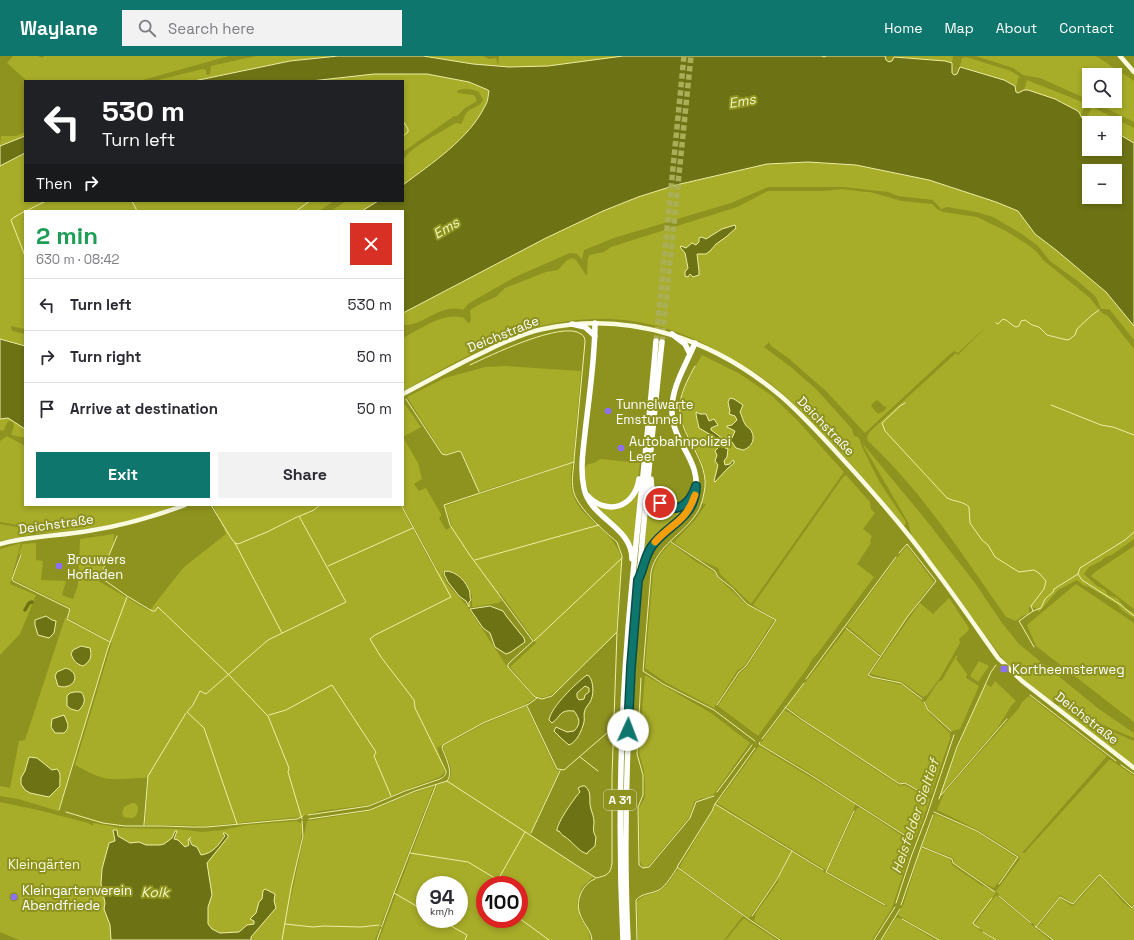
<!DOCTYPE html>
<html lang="en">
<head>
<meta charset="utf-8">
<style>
  body { margin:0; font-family:"Space Grotesk",sans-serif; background:#f2f2f3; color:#2b2b33; height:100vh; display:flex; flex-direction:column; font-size:15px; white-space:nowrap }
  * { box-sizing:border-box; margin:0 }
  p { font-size:13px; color:#7c7c81 }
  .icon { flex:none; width:22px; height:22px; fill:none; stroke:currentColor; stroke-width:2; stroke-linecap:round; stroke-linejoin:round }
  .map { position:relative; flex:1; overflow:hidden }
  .side { position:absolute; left:24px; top:154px; width:380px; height:296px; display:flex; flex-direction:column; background:#fff; border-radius:0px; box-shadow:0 2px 6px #0003 }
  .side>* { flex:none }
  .banner { position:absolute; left:24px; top:24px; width:380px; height:122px; border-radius:0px; box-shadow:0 2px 6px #0003; background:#202124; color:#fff; overflow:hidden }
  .fabs { position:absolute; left:1082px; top:12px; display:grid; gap:8px }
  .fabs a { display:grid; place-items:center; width:40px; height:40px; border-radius:0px; background:#fff; box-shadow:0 2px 6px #0003; font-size:20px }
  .speed { position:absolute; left:416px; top:820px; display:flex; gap:8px; font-size:20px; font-weight:700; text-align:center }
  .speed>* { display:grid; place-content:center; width:52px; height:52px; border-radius:50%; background:#fff; box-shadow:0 2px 6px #0003; line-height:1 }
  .speed small { font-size:10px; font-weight:400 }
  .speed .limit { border:6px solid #d22; background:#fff; color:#111 }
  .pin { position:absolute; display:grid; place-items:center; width:34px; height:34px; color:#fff; margin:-17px; border:2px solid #fff; border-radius:50%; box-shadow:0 1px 4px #0007 }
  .me { position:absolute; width:44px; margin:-22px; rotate:2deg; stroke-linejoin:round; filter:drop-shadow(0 0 3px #0008) }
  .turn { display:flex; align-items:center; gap:14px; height:84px; padding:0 12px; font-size:18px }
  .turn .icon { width:52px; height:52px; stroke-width:2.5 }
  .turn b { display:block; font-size:28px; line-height:34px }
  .then { display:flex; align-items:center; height:38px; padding:0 12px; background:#0003; gap:8px; font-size:15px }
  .round { display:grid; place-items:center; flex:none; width:42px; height:42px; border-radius:0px; background:#f2f2f3 }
  .overview { display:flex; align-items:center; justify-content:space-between; height:68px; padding:0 12px }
  h1 { font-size:24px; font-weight:700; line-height:30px; color:#1e9e55 }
  .cta { display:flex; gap:8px; margin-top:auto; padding:8px 12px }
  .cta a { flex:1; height:46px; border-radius:0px; background:#0f766e; color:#fff; font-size:16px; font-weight:700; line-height:46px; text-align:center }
  .cta a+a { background:#f2f2f3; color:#2b2b33 }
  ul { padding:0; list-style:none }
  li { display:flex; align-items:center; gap:12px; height:52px; padding:0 12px; border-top:1px solid #e1e1e2 }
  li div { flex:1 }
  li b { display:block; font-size:15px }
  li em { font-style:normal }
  header { display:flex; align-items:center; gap:24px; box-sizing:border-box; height:56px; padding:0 20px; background:#0f766e; color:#fff }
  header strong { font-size:19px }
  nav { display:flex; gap:22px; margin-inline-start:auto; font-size:14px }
  .search { width:280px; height:36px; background:#f2f2f3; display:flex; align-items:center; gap:10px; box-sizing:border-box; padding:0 14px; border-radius:0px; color:#7c7c81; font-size:15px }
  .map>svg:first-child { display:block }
  .green { fill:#a7ac29; fill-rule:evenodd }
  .water { fill:#6d7215; stroke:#eeefa5; fill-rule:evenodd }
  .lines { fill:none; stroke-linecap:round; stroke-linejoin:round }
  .stream { stroke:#eeefa5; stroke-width:1 }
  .canal { stroke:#6d7215; stroke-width:3.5 }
  .highway-tunnel { stroke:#aaae57; stroke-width:5.5; stroke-dasharray:5.5 3; stroke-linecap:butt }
  .secondary { stroke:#f9fade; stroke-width:4.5 }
  .highway { stroke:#fff; stroke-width:5.5 }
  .route-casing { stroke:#0a4d48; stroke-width:10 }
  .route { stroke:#0f766e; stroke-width:7 }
  .slow { stroke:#f59e0b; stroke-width:7 }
  .poi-dot { fill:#8c71fc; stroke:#8e931f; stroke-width:1.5 }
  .labels { text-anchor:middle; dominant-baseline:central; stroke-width:4; stroke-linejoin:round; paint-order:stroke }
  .shield { fill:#8e931f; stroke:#dddfbc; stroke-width:1 }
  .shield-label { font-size:12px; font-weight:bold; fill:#fff }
  .street-label { font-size:13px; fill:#fff; stroke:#8e931f }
  .poi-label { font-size:13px; fill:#fff; stroke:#8e931f; text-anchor:start }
  .park-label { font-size:13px; fill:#f9fad7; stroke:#8e931f }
  .water-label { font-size:14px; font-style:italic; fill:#f3f5be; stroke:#8e931f }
</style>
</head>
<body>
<header>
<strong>Waylane</strong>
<div class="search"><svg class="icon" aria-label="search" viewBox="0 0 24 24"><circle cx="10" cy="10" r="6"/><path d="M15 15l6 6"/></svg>Search here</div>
<nav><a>Home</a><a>Map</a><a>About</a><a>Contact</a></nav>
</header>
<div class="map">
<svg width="1134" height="884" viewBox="0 0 1134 884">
  <rect width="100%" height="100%" fill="#8e931f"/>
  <path class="green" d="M13,0H38L42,2L44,0H229L139,25H27L7,7Z
    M256,0H336L290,5L194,25H154L203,13L206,14V18L208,19L210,18L211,10Z
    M424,0H483L489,3L496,2L498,10L499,0H623C585,6 547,12 509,11C481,11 452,4 424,0Z
    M894,0H953L952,7Z
    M976,0H1096L1134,25V66L1092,45H1115V19H1089V44L1040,22L1023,19L1013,12Z
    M966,1L1011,15L1019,20L1016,32L1015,30L988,19L960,11L962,2Z
    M374,18H427L469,26L489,35C488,40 487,46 485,50C468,84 432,106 403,129V105C408,92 440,77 452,69L456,67L461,68C464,64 464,60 467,56C473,51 480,51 483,44L479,36C472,33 464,31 457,35L458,37L473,39L475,40L477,45L465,52L457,60H454L403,96V25H311Z
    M1027,24L1085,47L1086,48L1081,58C1074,50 1035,35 1024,34Z
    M1092,51L1134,72V87L1115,76V67H1098L1087,61Z
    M25,76V80L0,90L1,80H16Z
    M25,98V145H334L319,155H25V273L11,270L12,275L25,278V290L0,283V110Z
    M808,106L856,109L929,124L996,146L1018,155L1035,178L1056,194L1106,236L1134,270V284L1110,254L1107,253H1101L1096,241L1079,226L1050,205L1038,190L1022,178L993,161L976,156L947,151L941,153L933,144L898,140L888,136L844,131H768L731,147L614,182L584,194L582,203L577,198L570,197L515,221L468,248L463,254C440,246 418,274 403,268V257L546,182L603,155L638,141L676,129L767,108Z
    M843,133L865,136H870L902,145L932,148L937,153L943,156L977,161L1006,175L1027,188L1037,196L1043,204L1090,242L1102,257L1108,260L1134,293V483L1112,499L1105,501L1101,505L1089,511L1084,518L1097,530L1105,534L1108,539L1117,542L1125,552L1134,557V562L1123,555L1117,548L1089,531L1083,529L1077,524L1058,534L1039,556L1036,552L1029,551V558L1022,560L1016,565L1006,561C963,500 923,436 868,385C865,378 872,374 876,370L956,297L958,299L989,268L958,297L954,295L949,299L865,377L826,335L787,301L771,290L769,286L764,291L792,312L817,334L845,365L852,373L854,380L858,381L860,384L862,391L879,425L906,466L905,469H903C877,438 851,407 823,378C807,361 790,343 771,328C758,318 744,310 730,302C671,266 614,254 545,269C498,280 446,312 403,335V282C420,273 445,255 464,262L468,267L471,265L470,254L482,247L496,241L505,232L546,216L558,214L567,204L572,202L576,204L586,219H587L588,202L590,199L604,196L611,191L737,151L768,135H823ZM730,177L716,188L710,195L697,198L699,215L698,219L688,221L685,216L688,212L685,197L686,192L696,189L705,183ZM877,344L882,348L885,351L887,349L885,354L878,358L871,350L873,347Z
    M346,145H377L362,155H331Z
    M702,299L740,318L771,339L797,364L844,416L751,548L720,518L718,512L698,503L674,486L695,464L706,448L702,447C717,400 678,385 681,347C683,330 694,313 702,299Z
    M506,310L581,315L573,406L479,436L461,395C455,394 449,399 443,398L407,341L445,322L485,311Z
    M403,346L421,371L403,381Z
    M8,362L25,373V382L11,379L14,370L13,366L8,365L3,375L0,374V363Z
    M7,380L25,390V449H179C134,468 84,474 36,478L29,471L0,466V385Z
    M403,381L418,407L422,423L414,428L419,435L426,432L441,458V460L439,462L446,474L452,470L445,450L572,407C571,417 570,426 572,435C578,464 614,472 622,504L616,577L555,636C548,640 543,643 535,640L510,611L536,587L500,537L499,538L502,545L498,547L474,551L472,550C472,546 472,543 472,540C469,528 457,512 444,515L442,518L447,528L467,550L506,609L534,641V643L524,649L484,666L437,692L445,715L444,717L440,721L410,732L369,749L320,755L299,761L208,770L169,769H146L145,768L148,722C136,721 125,724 113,723C100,723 86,715 75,709L112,586L68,562L71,552L14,524L13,522L22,499L19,498L22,488L36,487V504L43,505L41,524L66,525L62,539L73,543L78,529L80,483L114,478L113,490L97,524L149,555L184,511L226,478L213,449H400L434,512L441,517L437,513L402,449Z
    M863,388L926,464L975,527L1002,567L1019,588L1099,653L1134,677V682L1112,673L1055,645H1051L1020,621L1006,607L912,481L908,466L864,391Z
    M600,403L640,407C638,418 638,432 630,440C619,452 596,452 589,436C585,428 585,420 585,411L588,408L594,407Z
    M846,419L870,446L871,453L875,457L863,473L872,480L870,485L871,487L857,508L874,521L818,597L813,602L808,611L758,680L718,650L740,617L747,611L777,564L753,549L843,421Z
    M638,435H639L633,495L591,445L603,452L613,453Z
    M649,443H655L665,451L690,446V451L644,501Z
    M0,468L29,473L33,478L0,485Z
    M21,487L10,528L36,539L20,578L0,599V493Z
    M671,487L695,505L714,516L718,522L746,548L774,564L745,609L737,615L714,652L665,626L645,612L653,516C656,504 661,496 671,487Z
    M907,490L934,526L923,539L881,598H880L847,570L895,504Z
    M1134,490V553L1091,520L1095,516Z
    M1076,528L1134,567V666L1036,590L1027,569Z
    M949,542L969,572L968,575L959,583L960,587L940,622L927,639L923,641L902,626L870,618L920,547L933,558Z
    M65,562L110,586L58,755L18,743L0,740V730L10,732L19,685L25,684Z
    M846,573L878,599V602L867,619L868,621L902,629L909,634L921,644L930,658L950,677V683L931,738L928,739L905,726L901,727L896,725L811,669L788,652V649Z
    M956,600H958L956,603L967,618L966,622L979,630L960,673L952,675L930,655L925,646L938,626L942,624Z
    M979,605L989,610L978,626L970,620Z
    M645,619L711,657L750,687L714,738C708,743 700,741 694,746L690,760L650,808L646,811H643L640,805L639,752L645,741V727L644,715L639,696Z
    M995,625L1016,645L1011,650L997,673L942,736C954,699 969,663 986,628L991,631Z
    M1029,640L1107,700L1022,797H1025L1028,793L1109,704H1111L1134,720V847L1132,850L1099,818L1073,847L1060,839L1036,870L998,838L996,835L1020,803L1019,800L978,774L937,754L944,737L1019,652L1022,646Z
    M1057,649H1060L1111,675L1134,685V710Z
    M526,650L556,714L559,715L530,778L593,821L582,831L577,846L580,862L588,874L590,884H379L437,729L449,724C455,713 446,702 443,691L445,689L484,668ZM425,829H459V863H425ZM485,829H519V863H485Z
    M785,654L900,730L905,729L930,743L916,781L914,783L911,782L799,710L760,688Z
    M759,690L855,748V750L826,814L717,747Z
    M434,730L375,884H19L0,876V746L42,755L88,767L93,770V767L121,772L177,773L202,776L223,774L247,769L296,765L303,768L302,776L288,856L307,765L370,755L410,738Z
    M132,747H135L138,751C138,761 134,764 124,761L122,757L124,751Z
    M716,749L791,796L775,825L749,862L681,813L680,810Z
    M857,752H860L913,787L892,852L872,884H782L754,865L756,857L778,826L779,820L792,796L832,821L886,851L887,849L827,815Z
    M935,758L977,776L1017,802L994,832L986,828L954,807V803L951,801L922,790Z
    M921,792L950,803L952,809L981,829L994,835L995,838L972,869L994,884H940L898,859L904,847Z
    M678,813L743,860L724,884H638L637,846C642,838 652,839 659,835C668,830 672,821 678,813Z
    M1100,820L1124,847L1132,853L1134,851V884H1054L1038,871L1060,842L1072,850L1074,849Z
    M996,839L1050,884H997L974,869Z
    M896,862H899L935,884H882Z
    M743,863H745L777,884H726Z"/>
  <path class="water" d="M338,0H423L473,8L509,11L548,10L623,0H821L824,1L827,0H885L886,4L889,6L892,5L894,1L945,5L952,7V17L954,19L957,18L960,11L1004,24L1015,30L1016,36L1018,37L1024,34H1028L1055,43L1076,54L1079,56L1082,62L1087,61L1098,67H1089V93H1115V76L1134,87V270L1106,236L1056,194L1035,178L1018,155L996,146L929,124L856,109L808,106L767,108L676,129L638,141L603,155L546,182L403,257V155H362L378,145H403V129C432,107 469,83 485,50C488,46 488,40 489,35L488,34L469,26L427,18H374L311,25H194L290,5ZM1089,115H1115V141H1089Z
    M25,80V97L0,110V90Z
    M735,169L736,172L726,181L716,188L710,195L706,198H697L699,215V219L693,221L690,218L688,221L685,220V216L688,212L685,197L680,191L681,190L686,192L692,187L696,189L699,186V182L702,181L706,183L722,173Z
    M0,283L25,290V373L8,362L0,363Z
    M730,342L734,343L743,349L740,356C742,360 743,365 745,368C748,373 746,369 750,373C756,381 753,391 743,394L736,392L732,386L718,383L699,372C698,366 696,361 696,356L700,358H706L709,365L714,363L718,369L711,372V374L722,382L728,381L732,382L735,375L727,371V370L732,369L737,364L735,360L729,358L730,355L728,346Z
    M718,389L728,393L727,401L724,405L725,409L730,408L733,404L734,405V407L727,413L715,426L714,425L718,409L715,405L717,399L715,395L718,392Z
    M445,515C455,515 464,523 468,532C471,536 469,540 471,544L469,546V551L466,545L459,540L448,526L444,518Z
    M490,550L503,555L507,561L524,582L525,586L511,596L506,598L495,591L490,577L483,572L470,553Z
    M46,560L52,564L56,565L54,577L49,582L38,579L35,569V564Z
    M81,590L90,592C92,600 91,605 83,610C76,608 74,605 71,598L73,594Z
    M66,612C83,618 73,635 58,630L55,620L57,616Z
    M587,619L589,620C594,626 594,640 590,646C588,649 586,651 585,654C583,658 585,662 584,666C582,674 577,686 569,689L562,683L554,675L556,671L567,676L574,675C581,668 580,663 574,655C559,653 561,661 552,667L549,664C551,651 576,627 587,619ZM585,630L589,632V636L585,639L584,643L579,644L577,641V637Z
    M74,636H81C87,643 84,650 78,655L71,653L67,650V640L70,637Z
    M64,659C67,666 71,671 64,677H55L51,671L52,663Z
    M29,701L37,702L52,714L57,713C62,718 59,723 60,730L49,741L30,737L25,734L21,728V722L25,715Z
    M582,730H585C593,737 588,745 591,753C592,757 594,761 594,766C594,772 592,775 596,781L595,790L588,796L587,798C579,795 575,789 569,784C565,780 563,781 559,775H557C556,768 575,741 580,736L578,732Z
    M113,774H117L118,780L130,787L139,786L146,789H160L164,788L172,782L175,775H177L174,783L178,784L185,791L189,789L188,784L191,781L189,783L192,789L197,791L201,799C214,797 218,789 225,780L223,777H225L228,779V781L207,807L212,839L208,851V868L212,873L220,877L239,876L247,869L254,868V865L250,863L256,857L259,846L262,843L263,835L265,833L275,838L274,845L276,852L251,881V884H111L110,869L104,853L105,847L101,828L102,813L109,787L115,785Z"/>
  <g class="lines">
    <path class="stream" d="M403,65L408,73V76L403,80
      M96,145H98
      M132,145L137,155
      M25,155L13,162L11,164L25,200
      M26,155L46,145
      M296,155L310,145
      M996,267L998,268L1003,263C1009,264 1011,270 1016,271L1019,270L1021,265L1025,264L1032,269L1039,271L1047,279L1067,284L1070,283L1075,279L1077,273L1092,259L1099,254
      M470,309C489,300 563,264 581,278C584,280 585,282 585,286L574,404V406C573,416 571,427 574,437C579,453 604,475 617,486L622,500L617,576L552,640L542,643L535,641L508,611V608L533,585L469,498L450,469L444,449L574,406
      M695,310C689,321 682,334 680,347C676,379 712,404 704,437C703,443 701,451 697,457C683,479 657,489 651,516L643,615L663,628L714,654L755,685
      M406,343L442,398L446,399L459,395L461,396L479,436
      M403,344H404
      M905,347L900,350L882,367L885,375L947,442C955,446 963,445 969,451L970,467L982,484L988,489L995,501L1019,516L1034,514L1039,517L1046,525L1044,533L1031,550L1033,555
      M1051,349L1101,369L1113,371L1134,379
      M211,449L231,482L235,487L238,488L267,476L299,460L346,546L268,584L206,638L200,635L193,649L187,656L204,672L237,768
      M300,460L314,454L320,449
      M117,480L100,521L127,540L152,555H155L158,551L228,618L265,657L268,660L289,712L288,716L302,763
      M671,486L715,515L718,521L732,532L747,548L776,564L746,610L739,616L717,649
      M235,487L282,577
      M899,497L907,488L936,525L908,560L868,619L872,621L901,627L922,643
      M21,499L12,523L13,525L70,553L67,563L110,586
      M475,504L599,469
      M328,510L413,472
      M1078,518L1082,524L1121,549L1134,560
      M846,572L880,600
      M534,585L622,502
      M1034,591L1019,565L1033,555L1041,552L1045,543L1053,536L1054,533L1078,518L1080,512L1125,484L1134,476
      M641,622L637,698L643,719V739L638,751L639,809L643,812L649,811L690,762L696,746L714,740
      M806,623L896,501
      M1030,639L1116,705
      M924,646L928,654L951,675
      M527,650L557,713L564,714L607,677
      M785,651L801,663L895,725L900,728L905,727L928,740
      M269,659L286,654L332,629L376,696L374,700L391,740
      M762,683L804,627
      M760,686L759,688L809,718L909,782
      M755,692L715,748L823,814
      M580,701L598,715
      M1121,709L1134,718
      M447,725L596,822C606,820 611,818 612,807V720L617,577
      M717,736L752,689
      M941,739L1007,663
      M939,743L957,691L991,616L996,609
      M715,748L712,755L677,811L750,864L780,884
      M59,754L108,592L127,541
      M854,755L826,816L885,849
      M66,756L103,767L125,770H162L193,771H207L273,765L297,763L303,760
      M934,756L977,775L1018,801L999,828
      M308,759L369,750L405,735L440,723C444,721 446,719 446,715L415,652L414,644L381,601L370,583L375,579L451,541L401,449
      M309,763L370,754L415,735L447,725C454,717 445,700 442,692L443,689L483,667L529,648L537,642
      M144,769L148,720L186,657
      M531,777L560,715
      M922,791L952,803L953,807L995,836
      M410,797L468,806L498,824
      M495,829L525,776
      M394,837L436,729
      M999,840L1031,867
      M896,847L911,801L926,762L954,679
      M901,849L921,791L933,759
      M752,860L776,825L792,795
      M519,862L549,884
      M439,863L467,879L465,884
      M902,863L939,884
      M285,868L313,871L324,870L361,871L379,869
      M381,870L382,871
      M382,870L394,837L425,855
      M1035,870L1053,884
      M1036,871L1060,841L1073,848L1099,819H1100L1132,852L1134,849
      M979,872L974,869L973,867L992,842
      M983,876L996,884
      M282,884L291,832L303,780L302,765
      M377,884L381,873
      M592,884C591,873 583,868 580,858C575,845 582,828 595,823
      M637,884L636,844C642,837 651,838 659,834C667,829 672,819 677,812
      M874,884L895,851
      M881,884L900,853"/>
    <path class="canal" d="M25,554L29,547L32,546"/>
    <path class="highway-tunnel" d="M656,285L684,0
      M662,286L691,0"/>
    <path class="secondary" d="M1120,0L1134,16
      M403,338C430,324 456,309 484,296C502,287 523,277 543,273C631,254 715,284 782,341C806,362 828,387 850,411C879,443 907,475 932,510C955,540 976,571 998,602L1022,625L1134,712
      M0,488C28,480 59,480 88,475C121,470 153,461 185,449"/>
    <path class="highway" d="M595,267C595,304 589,340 585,377C583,395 580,414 584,432C590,463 632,470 632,503
      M572,268L585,271L595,280
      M672,278L685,288L690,298
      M651,423C651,450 678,464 693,439
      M587,439C607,461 635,451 639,423
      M643,511C650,477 688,471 695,439C703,405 672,387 672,356C671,331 686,309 695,287
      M623,884C618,781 620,677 628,573C636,477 648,381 656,285
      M628,884C621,737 632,591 646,445C651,392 656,339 662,286"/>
  </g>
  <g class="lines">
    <g class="route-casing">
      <path id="route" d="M628,674L631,611L638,524C644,513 644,501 652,490C669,467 695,463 696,430C691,446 678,460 660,447"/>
    </g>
    <use href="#route" class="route"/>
    <path class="slow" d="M655,486C672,467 686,466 695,439"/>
  </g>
  <g class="poi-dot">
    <circle cx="608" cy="355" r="4"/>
    <circle cx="621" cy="392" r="4"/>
    <circle cx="59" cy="510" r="4"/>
    <rect x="1000" y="609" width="8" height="8" rx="2"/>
    <circle cx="14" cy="841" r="4"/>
  </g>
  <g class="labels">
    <rect class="shield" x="604" y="734" width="32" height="20" rx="3"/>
    <g class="shield-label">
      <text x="620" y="744">A 31</text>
    </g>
    <g class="street-label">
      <text transform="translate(503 278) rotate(-22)">Deichstraße</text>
      <text transform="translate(826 370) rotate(46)">Deichstraße</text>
      <text transform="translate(56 468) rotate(-8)">Deichstraße</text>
      <text transform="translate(1087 662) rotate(38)">Deichstraße</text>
    </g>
    <g class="poi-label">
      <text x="616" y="348">Tunnelwarte<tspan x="616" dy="15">Emstunnel</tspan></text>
      <text x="629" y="385">Autobahnpolizei<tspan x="629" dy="15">Leer</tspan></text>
      <text x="67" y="503">Brouwers<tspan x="67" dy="15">Hofladen</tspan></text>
      <text x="1012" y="613">Kortheemsterweg</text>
      <text x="22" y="834">Kleingartenverein<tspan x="22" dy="15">Abendfriede</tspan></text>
    </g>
    <g class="park-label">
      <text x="44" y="808">Kleingärten</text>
    </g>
    <g class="water-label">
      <text transform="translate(742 45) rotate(-10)">Ems</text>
      <text transform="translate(446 172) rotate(-31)">Ems</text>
      <text transform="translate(915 760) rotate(-71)">Heisfelder Sieltief</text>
      <text x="155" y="836">Kolk</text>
    </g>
  </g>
</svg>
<div class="fabs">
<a><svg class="icon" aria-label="search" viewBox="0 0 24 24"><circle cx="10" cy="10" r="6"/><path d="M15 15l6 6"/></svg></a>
<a>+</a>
<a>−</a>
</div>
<div class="speed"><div>94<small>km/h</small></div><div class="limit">100</div></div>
<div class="pin" style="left:660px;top:447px;background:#d93025"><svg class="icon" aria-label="arrive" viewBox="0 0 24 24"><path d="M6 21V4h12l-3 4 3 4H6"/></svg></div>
<svg class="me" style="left:628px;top:674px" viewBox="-20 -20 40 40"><circle r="19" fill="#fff"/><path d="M0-13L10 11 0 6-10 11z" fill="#0f766e"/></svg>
<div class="banner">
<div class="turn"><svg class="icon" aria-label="left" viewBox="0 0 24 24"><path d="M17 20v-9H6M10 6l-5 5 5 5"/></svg><div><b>530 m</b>Turn left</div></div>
<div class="then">Then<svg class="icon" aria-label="right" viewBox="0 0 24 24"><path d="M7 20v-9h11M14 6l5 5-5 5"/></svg></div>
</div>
<section class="side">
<div class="overview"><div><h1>2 min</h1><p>630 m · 08:42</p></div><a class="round" style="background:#d93025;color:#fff"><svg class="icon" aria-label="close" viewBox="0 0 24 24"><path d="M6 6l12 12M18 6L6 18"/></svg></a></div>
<ul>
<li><svg class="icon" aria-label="left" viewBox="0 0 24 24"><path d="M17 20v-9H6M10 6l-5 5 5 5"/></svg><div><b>Turn left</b></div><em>530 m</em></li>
<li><svg class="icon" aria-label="right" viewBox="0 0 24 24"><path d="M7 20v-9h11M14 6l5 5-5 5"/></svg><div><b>Turn right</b></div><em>50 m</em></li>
<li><svg class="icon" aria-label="arrive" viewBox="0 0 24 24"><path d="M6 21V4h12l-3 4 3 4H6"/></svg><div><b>Arrive at destination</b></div><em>50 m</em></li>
</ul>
<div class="cta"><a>Exit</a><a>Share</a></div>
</section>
</div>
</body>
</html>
